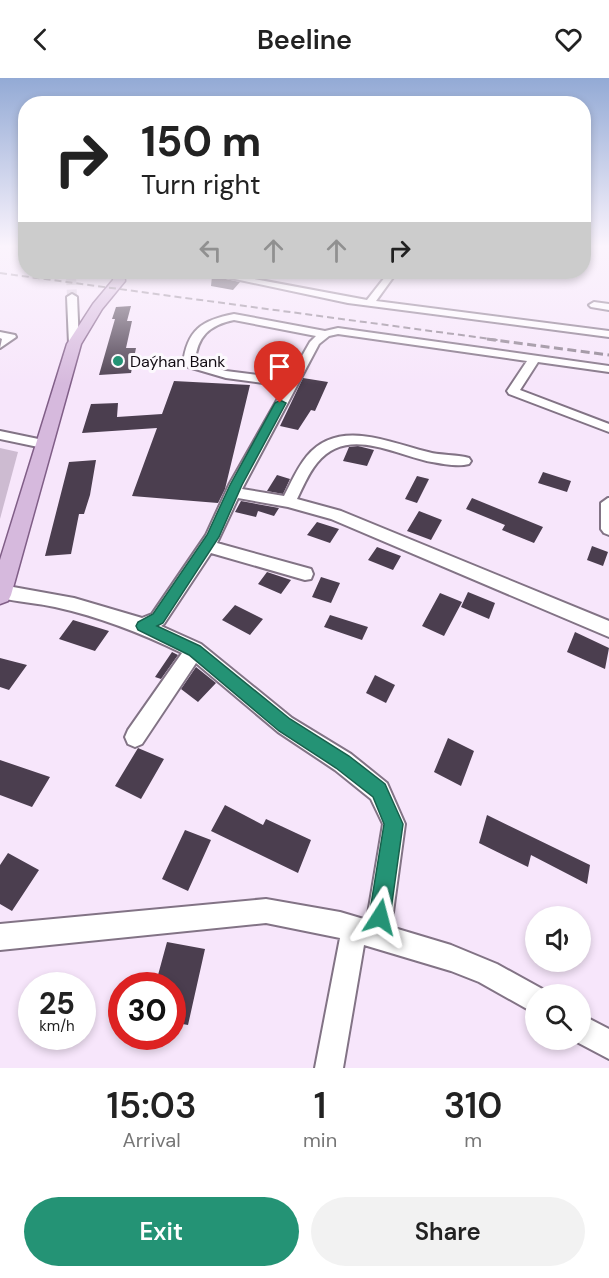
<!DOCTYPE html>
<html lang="en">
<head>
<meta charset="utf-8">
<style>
  body { margin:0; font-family:"DM Sans",sans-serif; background:#f2f2f2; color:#222; height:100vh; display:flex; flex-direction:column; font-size:22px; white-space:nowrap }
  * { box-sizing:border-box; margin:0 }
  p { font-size:20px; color:#767676 }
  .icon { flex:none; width:33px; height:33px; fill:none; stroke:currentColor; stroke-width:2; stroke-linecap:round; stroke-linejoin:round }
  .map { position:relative; height:990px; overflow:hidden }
  .sheet { display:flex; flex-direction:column; background:#fff; flex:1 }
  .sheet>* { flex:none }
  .hud { position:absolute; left:18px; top:18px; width:573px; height:183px; border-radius:24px; box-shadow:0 3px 9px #0003; background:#fff; color:#222; overflow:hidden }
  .fabs { position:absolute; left:525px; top:828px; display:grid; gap:12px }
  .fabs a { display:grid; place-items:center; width:66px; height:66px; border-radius:50%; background:#fff; box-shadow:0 3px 9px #0003; font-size:30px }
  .speed { position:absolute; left:18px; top:894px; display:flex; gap:12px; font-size:30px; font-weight:700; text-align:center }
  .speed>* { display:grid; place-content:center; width:78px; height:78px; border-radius:50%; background:#fff; box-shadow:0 3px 9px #0003; line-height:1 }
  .speed small { font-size:15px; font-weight:400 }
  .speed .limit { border:9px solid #d22; background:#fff; color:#111 }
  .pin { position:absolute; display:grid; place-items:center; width:51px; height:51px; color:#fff; margin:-62px -26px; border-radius:50% 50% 50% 0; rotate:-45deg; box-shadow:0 0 6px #0007 }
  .pin .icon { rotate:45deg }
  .me { position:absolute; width:66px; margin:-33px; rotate:9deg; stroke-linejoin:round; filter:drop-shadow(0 0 4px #0008) }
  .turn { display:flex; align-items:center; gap:21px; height:126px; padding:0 24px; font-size:27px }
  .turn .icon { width:78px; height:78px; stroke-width:2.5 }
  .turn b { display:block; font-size:42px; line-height:51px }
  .lanes { display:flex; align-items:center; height:57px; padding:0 24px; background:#0003; justify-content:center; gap:30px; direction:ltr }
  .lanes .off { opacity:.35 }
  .eta { display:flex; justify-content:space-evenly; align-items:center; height:102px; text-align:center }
  .eta b { font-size:36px; font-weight:600; line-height:42px }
  .cta { display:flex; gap:12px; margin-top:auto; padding:12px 24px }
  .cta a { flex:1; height:69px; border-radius:36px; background:#249375; color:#fff; font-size:24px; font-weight:600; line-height:69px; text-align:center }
  .cta a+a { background:#f2f2f2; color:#222 }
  header { display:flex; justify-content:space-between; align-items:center; height:78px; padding:0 24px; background:#fff; font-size:27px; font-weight:600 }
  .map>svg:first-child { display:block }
  .green { fill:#cdbbd1 }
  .building { fill:#4b3e4f }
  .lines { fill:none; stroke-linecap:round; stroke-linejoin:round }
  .minor-tunnel { stroke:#d4c5d8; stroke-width:10; stroke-dasharray:10 4.5; stroke-linecap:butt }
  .minor-casing { stroke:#827385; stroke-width:4 }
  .major-casing { stroke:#805e87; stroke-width:3 }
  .minor { fill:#fff; fill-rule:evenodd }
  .major { fill:#d6b9dd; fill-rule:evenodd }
  .rail-far1 { stroke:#8c808e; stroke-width:2; stroke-dasharray:7 4; stroke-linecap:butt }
  .rail { stroke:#8c808e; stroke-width:3; stroke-dasharray:9 4.5; stroke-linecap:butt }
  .route { fill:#249375; stroke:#17604c; stroke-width:1.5 }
  .poi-dot { fill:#249375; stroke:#fcf9fd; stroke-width:2 }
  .labels { text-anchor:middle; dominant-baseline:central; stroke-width:6; stroke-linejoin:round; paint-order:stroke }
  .far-poi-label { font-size:16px; fill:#110b12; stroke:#fcf9fd; text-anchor:start }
</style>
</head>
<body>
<header><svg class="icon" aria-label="back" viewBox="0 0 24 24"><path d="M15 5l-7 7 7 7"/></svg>Beeline<svg class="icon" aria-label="heart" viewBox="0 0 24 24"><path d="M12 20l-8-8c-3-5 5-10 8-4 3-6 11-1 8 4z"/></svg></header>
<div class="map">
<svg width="609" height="990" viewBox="0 0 609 990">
  <rect width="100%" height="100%" fill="#f7e6fb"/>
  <path class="green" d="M0,370L18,374L0,441Z"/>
  <path class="building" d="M212,198L240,204L233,212L211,208Z
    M131,228L127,243H132L126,270H136L131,295L99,297L115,241H112L116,229Z
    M303,300L328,304L315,333L311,332L298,352L280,348Z
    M174,303L250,307L225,411L218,425L132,418L157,350L82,355L91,326L118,325L117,339L162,336Z
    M358,368L374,372L367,388L343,383L349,369Z
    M96,382L90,417L84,436H79L71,476L45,478L69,384Z
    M543,394L571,403L567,414L538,405Z
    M277,397L290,401L283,416L267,413Z
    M417,398L429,401L417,425L405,421Z
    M472,420L543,449L534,465L502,452L505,447L466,431Z
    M241,423L279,430L274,438L258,433L256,439L235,434Z
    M419,433L442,442L431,462L407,453Z
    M317,444L339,451L330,465L307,457Z
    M592,468L608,474L603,488L587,482Z
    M377,469L401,478L393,492L368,482Z
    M267,494L291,502L281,516L258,506Z
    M321,499L340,505L331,525L312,519Z
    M468,514L495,525L489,541L461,529Z
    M440,515L462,524L444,558L422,548Z
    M235,527L263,541L250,557L222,542Z
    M330,537L368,549L362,562L324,549Z
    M73,542L109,553L95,573L59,561Z
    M575,554L609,570L605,591L567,574Z
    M172,574L178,577L161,601L155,599Z
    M0,580L27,587L9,612L0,609Z
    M196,589L216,605L198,624L181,611Z
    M375,597L395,607L386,625L366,615Z
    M448,660L474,673L461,708L434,694Z
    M138,670L164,681L141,721L115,708Z
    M0,682L50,699L32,729L0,717Z
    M225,727L263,747L266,741L311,762L298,795L211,753Z
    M487,737L590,787L587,806L531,777L528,789L479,765Z
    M185,752L211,762L188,813L162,801Z
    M8,775L39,792L12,833L0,826V787Z
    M167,864L205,871L188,947L172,944V908H155Z"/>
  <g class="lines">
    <path class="minor-tunnel" d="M71,197L72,219"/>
    <g class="minor-casing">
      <path id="minor" d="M202,194H217L367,222L389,194H397L376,223L609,253V259L348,225Z
        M72,216L77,219L79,266L74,269L69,266L67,219Z
        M594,224L609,226V232L591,229L589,227Z
        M234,236L325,253L338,250L609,288V294L538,284L520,312L609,346V354L509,316L507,313L527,283L338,256L329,258L319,266L242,411L284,418C291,405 297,390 307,378C339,340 389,365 428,374C441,378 456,376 469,380L471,383L469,386C458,389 444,386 432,384C395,377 347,347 317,385C308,396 303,409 297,421L341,433L609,543V559L331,441L288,429L238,420L217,465L311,491L313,496L311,501L305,502L211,475L164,546L161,548L201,566L292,640L351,676L387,705L405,746L391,849L451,867L497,886L546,913L547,916H536V936L479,904L451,893L364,867L343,990H315L340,860L266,845L0,872V846L266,821L340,834L367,842L383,746L371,721L335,692L278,654L196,585L142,666L135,669L128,666L125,659L128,652L182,575C141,555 100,539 55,529C37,525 18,524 0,520V508L2,507L74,520L142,540L152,536L206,457L229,407L285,308L226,300L185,288L183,286C187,252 202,242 234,236ZM234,242L316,258L310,264L289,301L226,293L195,284C197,259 209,247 234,242Z
        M0,254L15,257L16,259L0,270L2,261L0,260Z
        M0,353L48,363L50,366L43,370L0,361Z
        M608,420H609V457L604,455L601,451V425Z
        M580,936L609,951V981L573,962H580Z"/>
    </g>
    <g class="major-casing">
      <path id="major" d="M114,194H124L125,203L102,231L81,266L11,517L8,523L0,526V482L67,266L93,226L113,202Z"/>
    </g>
    <use href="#minor" class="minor"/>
    <use href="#major" class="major"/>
    <path class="rail-far1" d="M0,195L498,262"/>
    <path class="rail" d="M487,261L609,277"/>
  </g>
  <linearGradient id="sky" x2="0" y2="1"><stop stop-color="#93aad5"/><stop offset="0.55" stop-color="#fbf4fd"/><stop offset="1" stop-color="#fbf4fd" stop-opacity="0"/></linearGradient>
  <rect width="609" height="306" fill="url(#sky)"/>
  <path class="route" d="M280,322L286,325L242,407L219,459L163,545L157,548L200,568L290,641L349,678L385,706L403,746L390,839L387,846L380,849L372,846L369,839L384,746L373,719L336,690L279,653L189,577L138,552L136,548L138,544L153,536L207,457L230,407L275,325Z"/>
  <circle class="poi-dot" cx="118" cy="283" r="6"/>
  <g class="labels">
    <g class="far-poi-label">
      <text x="130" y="283">Daýhan Bank</text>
    </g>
  </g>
</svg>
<div class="fabs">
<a><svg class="icon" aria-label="sound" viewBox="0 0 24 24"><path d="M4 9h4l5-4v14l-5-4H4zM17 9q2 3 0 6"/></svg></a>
<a><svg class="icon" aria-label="search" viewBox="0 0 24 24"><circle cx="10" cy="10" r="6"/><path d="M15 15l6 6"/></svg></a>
</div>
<div class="speed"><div>25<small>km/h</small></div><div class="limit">30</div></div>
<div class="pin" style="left:280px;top:325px;background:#d93025"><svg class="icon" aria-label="arrive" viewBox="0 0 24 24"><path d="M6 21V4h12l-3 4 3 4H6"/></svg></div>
<svg class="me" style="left:380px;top:839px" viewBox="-20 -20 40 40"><path d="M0-17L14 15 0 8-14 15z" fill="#249375" stroke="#fff" stroke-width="4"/></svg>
<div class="hud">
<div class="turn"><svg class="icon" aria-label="right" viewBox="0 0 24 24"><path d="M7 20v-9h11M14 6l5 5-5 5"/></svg><div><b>150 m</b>Turn right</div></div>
<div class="lanes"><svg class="icon off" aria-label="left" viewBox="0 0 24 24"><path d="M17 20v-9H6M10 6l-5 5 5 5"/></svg><svg class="icon off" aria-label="ahead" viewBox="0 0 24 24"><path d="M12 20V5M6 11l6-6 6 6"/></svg><svg class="icon off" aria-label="ahead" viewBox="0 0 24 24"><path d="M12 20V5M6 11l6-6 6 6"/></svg><svg class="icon" aria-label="right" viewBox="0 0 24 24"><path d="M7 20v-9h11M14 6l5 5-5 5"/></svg></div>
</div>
</div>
<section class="sheet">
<div class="eta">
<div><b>15:03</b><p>Arrival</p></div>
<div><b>1</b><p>min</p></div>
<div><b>310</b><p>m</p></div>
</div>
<div class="cta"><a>Exit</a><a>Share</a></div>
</section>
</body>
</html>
